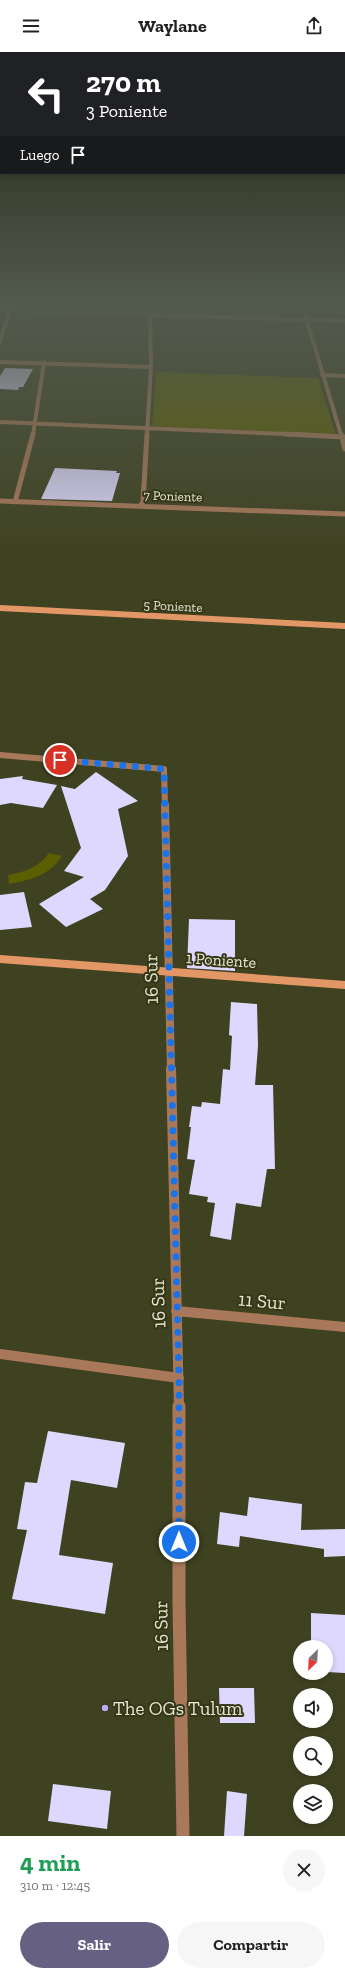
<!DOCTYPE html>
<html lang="es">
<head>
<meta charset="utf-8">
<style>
  body { margin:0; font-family:"Zilla Slab",serif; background:#f6f6f6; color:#222; height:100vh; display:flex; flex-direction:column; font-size:15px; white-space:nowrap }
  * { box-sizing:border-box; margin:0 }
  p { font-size:13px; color:#767676 }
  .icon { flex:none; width:22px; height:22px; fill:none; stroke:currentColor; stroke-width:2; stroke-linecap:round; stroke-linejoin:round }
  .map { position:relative; height:1784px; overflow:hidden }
  .sheet { display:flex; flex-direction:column; background:#fff; flex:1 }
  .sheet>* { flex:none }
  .top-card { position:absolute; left:0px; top:0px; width:345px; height:122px; box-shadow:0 2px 6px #0003; background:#202124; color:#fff; overflow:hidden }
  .needle { width:26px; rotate:204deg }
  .buttons { position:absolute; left:293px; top:1588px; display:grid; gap:8px }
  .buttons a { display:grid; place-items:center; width:40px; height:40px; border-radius:50%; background:#fff; box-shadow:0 2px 6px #0003; font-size:20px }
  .pin { position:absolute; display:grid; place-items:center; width:34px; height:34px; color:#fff; margin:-17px; border:2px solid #fff; border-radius:50%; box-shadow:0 1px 4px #0007 }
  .me { position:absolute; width:44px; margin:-22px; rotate:0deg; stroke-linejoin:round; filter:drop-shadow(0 0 3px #0008) }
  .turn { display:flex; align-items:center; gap:14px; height:84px; padding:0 20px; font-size:18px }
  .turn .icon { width:52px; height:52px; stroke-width:2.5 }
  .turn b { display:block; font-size:28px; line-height:34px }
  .then { display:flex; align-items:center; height:38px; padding:0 20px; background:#0003; gap:8px; font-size:15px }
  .round { display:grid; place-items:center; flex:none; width:42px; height:42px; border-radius:21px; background:#f6f6f6 }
  .headline { display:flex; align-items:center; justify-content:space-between; height:68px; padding:0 20px }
  h1 { font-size:24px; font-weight:800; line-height:30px; color:#1e9e55 }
  .button { display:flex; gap:8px; margin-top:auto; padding:8px 20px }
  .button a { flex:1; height:46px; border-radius:24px; background:#666082; color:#fff; font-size:16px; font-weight:800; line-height:46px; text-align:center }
  .button a+a { background:#f6f6f6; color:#222 }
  header { display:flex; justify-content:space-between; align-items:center; height:52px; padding:0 20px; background:#fff; font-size:18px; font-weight:800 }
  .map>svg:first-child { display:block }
  .green { fill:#5c5f00 }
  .building { fill:#ded8fe }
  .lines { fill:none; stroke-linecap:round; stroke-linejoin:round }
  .street-far5 { stroke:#a9785a; stroke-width:4 }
  .street-far4 { stroke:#a9785a; stroke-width:5 }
  .street-far3 { stroke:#a9785a; stroke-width:6 }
  .street-far2 { stroke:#a9785a; stroke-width:8 }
  .street-far1 { stroke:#a9785a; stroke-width:10 }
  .street { stroke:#a9785a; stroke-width:13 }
  .secondary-far1 { stroke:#e49766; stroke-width:6 }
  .secondary { stroke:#e49766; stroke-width:8 }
  .route { stroke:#1a73e8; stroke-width:7; stroke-dasharray:0 12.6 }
  .poi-dot { fill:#b9abf7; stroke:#353716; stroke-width:1.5 }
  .labels { text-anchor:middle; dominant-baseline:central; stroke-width:4; stroke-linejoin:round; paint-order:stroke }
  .far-street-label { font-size:13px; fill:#e6e8d5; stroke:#353716 }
  .street-label { font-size:16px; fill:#e6e8d5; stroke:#353716 }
  .near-street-label { font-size:19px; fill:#e6e8d5; stroke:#353716 }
  .near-poi-label { font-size:19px; fill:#e6e8d5; stroke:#353716; text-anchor:start }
</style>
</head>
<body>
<header><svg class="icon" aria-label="menu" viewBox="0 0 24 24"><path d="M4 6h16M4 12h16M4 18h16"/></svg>Waylane<svg class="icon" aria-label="share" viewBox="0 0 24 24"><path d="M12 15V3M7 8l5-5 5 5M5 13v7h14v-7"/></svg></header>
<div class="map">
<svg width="345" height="1784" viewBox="0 0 345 1784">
  <rect width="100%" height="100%" fill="#3f4221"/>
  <path class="green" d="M156,320L318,326L336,383L152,374Z
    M49,801L62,804C50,823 31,828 9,832L8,823C25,820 39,815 49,801Z"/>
  <path class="building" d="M5,316L33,317L23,335H19L18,338L0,337V324Z
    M55,416L117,419L116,421H120L112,449L41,447Z
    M96,720L138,749L118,757L128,804L105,838L90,847L103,857L66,875L39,852L84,825L64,819L81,796L61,734L75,737Z
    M23,724L22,727L57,733L43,756L11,751L0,753V727Z
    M24,840L32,875L0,878V843Z
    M189,867L235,868V919L187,916Z
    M231,950L257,952L258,994L255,1033H273L275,1117H267L261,1155L236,1151L231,1188L210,1184L215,1151L207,1150L208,1145L189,1142L195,1108L187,1107L191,1075H189L192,1054L201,1055L202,1050L220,1052L223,1017L230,1018L232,984L229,983Z
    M48,1379L125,1391L117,1436L71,1428L59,1503L113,1511L105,1562L12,1547L27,1478L17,1477L25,1430L37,1431Z
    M249,1445L302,1452L301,1478L345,1477V1504L324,1505V1497L240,1484L239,1495L217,1492L220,1460L247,1464Z
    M311,1561L345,1563V1621L326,1620V1595H311Z
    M219,1636H254L255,1671H220Z
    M53,1732L111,1739L107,1777L48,1769Z
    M227,1739L247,1742L244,1784H224Z"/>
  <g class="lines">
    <path class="street-far5" d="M303,255L341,383
      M0,258L345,269
      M0,290L11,255
      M0,310L151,315
      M322,323L345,324
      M0,370L308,383
      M33,383L44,310
      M147,383L151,315L150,255"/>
    <path class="street-far4" d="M285,382L345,385
      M341,382L345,397
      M0,449L345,462
      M15,450L33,382
      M141,453L143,450L147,382"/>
    <path class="street-far3" d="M0,703L164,717L165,754"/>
    <path class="street-far2" d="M165,753L171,1018"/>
    <path class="street-far1" d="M171,1017L179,1355
      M176,1259L345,1275
      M0,1302L179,1326"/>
    <path class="street" d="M179,1354V1550L183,1784"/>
    <path class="secondary-far1" d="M0,556L345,574"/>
    <path class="secondary" d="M0,907L345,933"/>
  </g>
  <linearGradient id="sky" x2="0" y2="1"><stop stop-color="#232412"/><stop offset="0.5" stop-color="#525a4e"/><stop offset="1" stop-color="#525a4e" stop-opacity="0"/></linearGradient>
  <rect width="345" height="505" fill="url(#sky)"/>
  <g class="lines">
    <path class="route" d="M60,708L164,717L179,1326V1490"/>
  </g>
  <circle class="poi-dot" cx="105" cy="1656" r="4"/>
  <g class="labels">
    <g class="far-street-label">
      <text transform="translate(173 444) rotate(2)">7 Poniente</text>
      <text transform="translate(173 554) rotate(3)">5 Poniente</text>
    </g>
    <g class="street-label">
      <text transform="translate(221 908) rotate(4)">1 Poniente</text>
    </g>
    <g class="near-street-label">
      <text transform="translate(151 927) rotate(-91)">16 Sur</text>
      <text transform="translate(262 1249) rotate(5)">11 Sur</text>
      <text transform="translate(158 1251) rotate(-92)">16 Sur</text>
      <text transform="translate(161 1574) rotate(-91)">16 Sur</text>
    </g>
    <g class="near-poi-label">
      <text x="113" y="1656">The OGs Tulum</text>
    </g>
  </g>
</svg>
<div class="buttons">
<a><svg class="needle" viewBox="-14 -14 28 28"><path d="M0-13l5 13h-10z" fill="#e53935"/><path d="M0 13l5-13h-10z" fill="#767676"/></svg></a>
<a><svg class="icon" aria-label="sound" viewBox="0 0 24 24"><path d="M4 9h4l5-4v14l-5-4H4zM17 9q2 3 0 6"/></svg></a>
<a><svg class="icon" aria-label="search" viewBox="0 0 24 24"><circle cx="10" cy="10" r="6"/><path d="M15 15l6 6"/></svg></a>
<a><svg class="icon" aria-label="layers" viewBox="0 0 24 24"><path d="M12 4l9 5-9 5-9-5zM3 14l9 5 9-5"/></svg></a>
</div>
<div class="pin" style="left:60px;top:708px;background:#d93025"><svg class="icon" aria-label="arrive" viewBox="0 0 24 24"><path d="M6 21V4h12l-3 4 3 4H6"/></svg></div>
<svg class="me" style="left:179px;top:1490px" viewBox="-20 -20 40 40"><circle r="17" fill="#1a73e8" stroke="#fff" stroke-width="3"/><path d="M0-11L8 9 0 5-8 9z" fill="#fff"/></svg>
<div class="top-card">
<div class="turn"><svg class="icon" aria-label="left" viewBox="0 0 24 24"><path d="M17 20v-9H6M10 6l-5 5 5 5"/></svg><div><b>270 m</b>3 Poniente</div></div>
<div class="then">Luego<svg class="icon" aria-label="arrive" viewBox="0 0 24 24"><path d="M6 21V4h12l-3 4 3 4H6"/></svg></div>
</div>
</div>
<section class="sheet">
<div class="headline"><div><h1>4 min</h1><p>310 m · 12:45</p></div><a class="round"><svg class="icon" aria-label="close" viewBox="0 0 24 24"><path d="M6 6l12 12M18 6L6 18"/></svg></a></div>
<div class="button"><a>Salir</a><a>Compartir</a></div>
</section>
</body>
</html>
